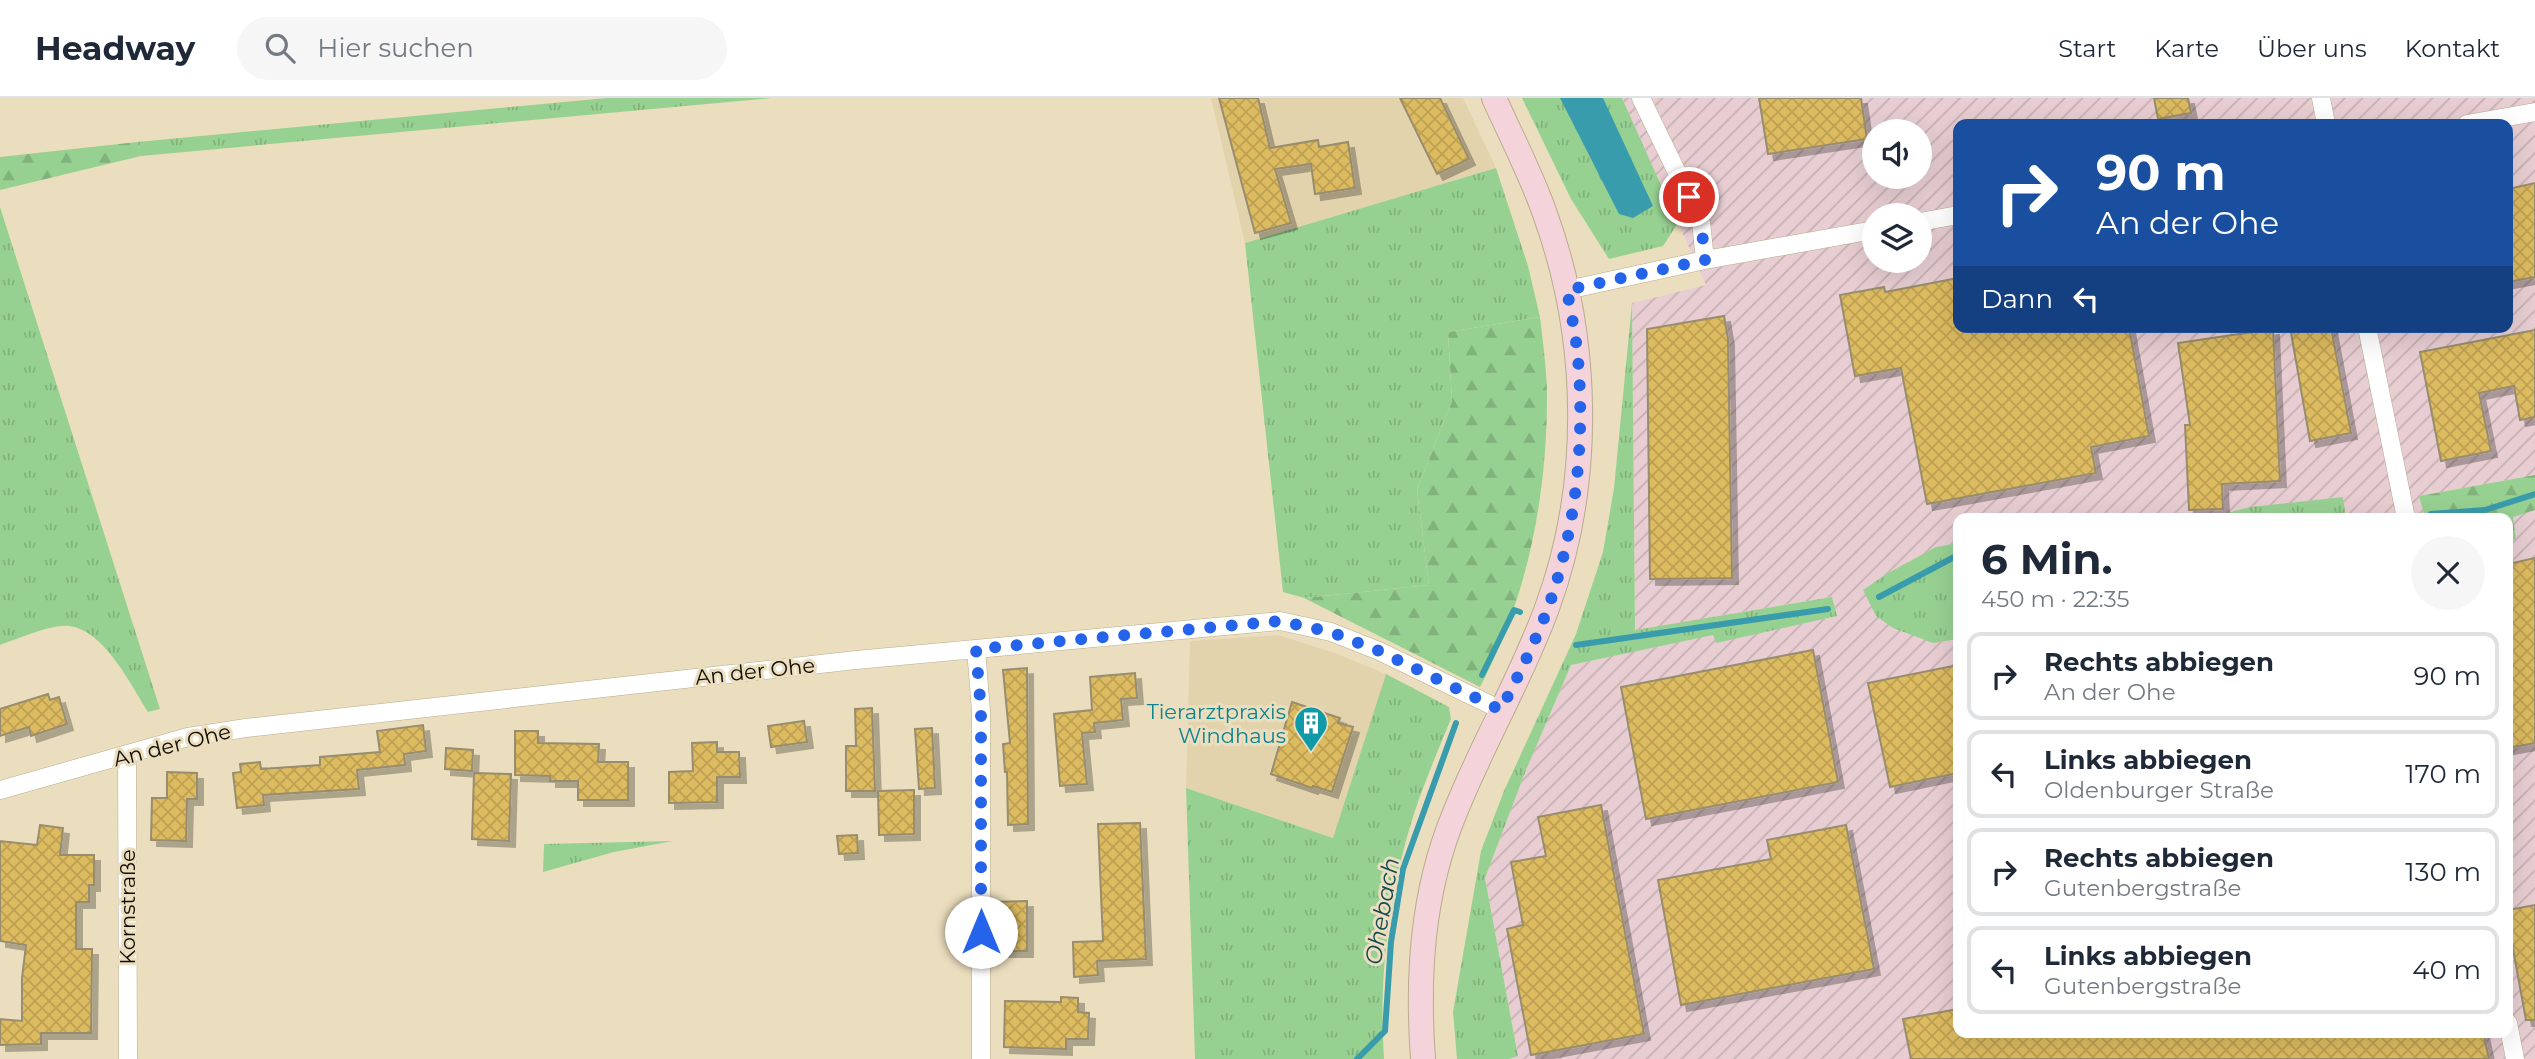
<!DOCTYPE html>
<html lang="de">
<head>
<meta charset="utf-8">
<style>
  body { margin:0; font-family:Montserrat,sans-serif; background:#f6f6f7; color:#1f2937; height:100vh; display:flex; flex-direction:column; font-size:26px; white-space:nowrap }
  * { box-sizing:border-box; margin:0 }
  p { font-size:23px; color:#747a83 }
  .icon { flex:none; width:38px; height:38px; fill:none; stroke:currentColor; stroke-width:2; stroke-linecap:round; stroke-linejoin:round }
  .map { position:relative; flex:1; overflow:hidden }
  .side { position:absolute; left:1953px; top:415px; width:560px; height:525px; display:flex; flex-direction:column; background:#fff; border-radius:14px; box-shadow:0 7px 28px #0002 }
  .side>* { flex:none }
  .banner { position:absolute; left:1953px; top:21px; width:560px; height:214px; border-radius:14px; box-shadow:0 7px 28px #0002; background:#1a4fa0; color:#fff; overflow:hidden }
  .controls { position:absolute; left:1862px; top:21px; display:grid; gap:14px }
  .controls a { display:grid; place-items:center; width:70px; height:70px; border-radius:50%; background:#fff; box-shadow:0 7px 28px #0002; font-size:35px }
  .pin { position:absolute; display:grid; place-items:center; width:60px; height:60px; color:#fff; margin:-30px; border:4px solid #fff; border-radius:50%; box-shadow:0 2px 7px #0007 }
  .me { position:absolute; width:77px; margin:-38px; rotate:0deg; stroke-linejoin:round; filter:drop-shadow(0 0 5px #0008) }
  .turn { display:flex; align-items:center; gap:24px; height:147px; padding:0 28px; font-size:32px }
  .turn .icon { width:91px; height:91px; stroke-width:2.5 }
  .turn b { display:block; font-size:49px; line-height:60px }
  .then { display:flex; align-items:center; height:66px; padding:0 28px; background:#0003; gap:14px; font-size:26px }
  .round { display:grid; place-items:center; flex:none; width:74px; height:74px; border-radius:37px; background:#f6f6f7 }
  .summary { display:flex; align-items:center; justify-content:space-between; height:119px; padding:0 28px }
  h1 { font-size:42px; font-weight:700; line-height:52px }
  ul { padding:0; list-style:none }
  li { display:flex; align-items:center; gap:21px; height:88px; margin:0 14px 10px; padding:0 14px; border:4px solid #e0e1e3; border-radius:14px }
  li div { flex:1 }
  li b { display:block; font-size:26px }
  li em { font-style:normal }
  header { display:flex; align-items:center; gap:42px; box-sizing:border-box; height:98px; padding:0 35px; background:#fff; border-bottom:2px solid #e0e1e3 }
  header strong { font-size:33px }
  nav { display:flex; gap:38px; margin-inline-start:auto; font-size:24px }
  .search { width:490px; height:63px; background:#f6f6f7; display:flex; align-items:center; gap:18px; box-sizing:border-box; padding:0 24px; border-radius:38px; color:#747a83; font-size:26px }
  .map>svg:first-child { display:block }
  .built { fill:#e3d3ad }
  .industrial { fill:url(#industrial-furrows); fill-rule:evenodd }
  .grass { fill:url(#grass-tufts) }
  .forest { fill:url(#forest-firs) }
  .water { fill:#399cac }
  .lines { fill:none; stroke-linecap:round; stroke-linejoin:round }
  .stream { stroke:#399cac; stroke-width:6 }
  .building { fill:url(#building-cross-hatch); stroke:#998d6f; stroke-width:2; filter:url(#shadow) }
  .minor-casing { stroke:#b8ac8d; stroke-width:19 }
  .secondary-casing { stroke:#b8ac8d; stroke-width:26 }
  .minor { stroke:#fff; stroke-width:18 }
  .secondary { stroke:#f4d4da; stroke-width:24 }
  .route { stroke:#2563eb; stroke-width:12; stroke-dasharray:0 21.6 }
  .labels { text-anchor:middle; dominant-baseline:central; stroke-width:6; stroke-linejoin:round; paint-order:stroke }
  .street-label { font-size:21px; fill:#100c03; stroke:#ebdebe }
  .culture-label { font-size:21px; fill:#0d838f; stroke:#ebdebe; text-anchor:end }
  .water-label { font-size:23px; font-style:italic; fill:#124b54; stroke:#ebdebe }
</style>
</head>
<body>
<header>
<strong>Headway</strong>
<div class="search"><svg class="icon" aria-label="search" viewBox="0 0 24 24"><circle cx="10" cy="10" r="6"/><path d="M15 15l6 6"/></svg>Hier suchen</div>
<nav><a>Start</a><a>Karte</a><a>Über uns</a><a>Kontakt</a></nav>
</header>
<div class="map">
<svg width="2535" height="961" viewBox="0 0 2535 961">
  <defs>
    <pattern id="industrial-furrows" width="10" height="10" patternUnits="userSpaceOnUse" patternTransform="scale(1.75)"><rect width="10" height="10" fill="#e8ced2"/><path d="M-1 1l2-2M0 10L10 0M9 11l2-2" fill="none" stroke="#c6b0b3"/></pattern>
    <pattern id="grass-tufts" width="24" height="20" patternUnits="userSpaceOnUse" patternTransform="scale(1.75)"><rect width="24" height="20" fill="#97d192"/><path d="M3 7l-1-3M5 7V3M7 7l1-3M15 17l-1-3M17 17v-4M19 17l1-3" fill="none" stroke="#81b27c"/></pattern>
    <pattern id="forest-firs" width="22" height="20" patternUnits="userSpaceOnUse" patternTransform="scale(1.75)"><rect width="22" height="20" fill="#97d192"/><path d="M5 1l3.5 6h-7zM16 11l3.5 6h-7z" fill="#81b27c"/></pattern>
    <pattern id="building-cross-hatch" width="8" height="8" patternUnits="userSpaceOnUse" patternTransform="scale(1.75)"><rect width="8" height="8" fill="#ddbb61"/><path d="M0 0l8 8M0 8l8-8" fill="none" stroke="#bda053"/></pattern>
    <filter id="shadow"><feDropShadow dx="6" dy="6" stdDeviation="0" flood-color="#0004"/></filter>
  </defs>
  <rect width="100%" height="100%" fill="#ebdebe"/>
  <path class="built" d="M1211,0H1463L1496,70L1245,145Z
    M1278,537L1335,555L1386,576L1334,740L1186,690L1190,543Z"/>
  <path class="industrial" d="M1622,0H2535V377L2419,398L2425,420H2346L2343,400L2250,409L2219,417L2153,420H1958V445L1936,449L1888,475L1933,545L1958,541V934H2508V443L2516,442L2513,418L2535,412V961H1509L1518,957L1485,780L1526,672L1571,567L1713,536L1716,544L1837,518L1832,499L1635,532L1632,205L1706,187ZM1958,26H2508V229H1958ZM1874,33H1920V79H1874ZM1874,117H1920V163H1874Z"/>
  <path class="grass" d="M607,0H772L141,58L137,44Z
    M1522,0H1622L1678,125L1663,148L1609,161L1571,101Z
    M1496,70L1528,168L1540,219L1448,234L1452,303L1417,392L1429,487L1304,500L1283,494L1245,145Z
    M0,109L160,611L148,614C131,587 104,532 69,528C51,526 18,541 0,547Z
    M1632,205L1635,532L1832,499L1837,518L1716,545L1713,537L1571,567L1526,672L1485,780L1518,958L1509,961H1457L1453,914L1481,753L1504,693L1576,536L1603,454L1614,390Z
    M2343,399L2346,420H2153L2219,417L2250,409Z
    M1958,445V541L1933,545L1893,530L1876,518L1863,492L1888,475L1936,449Z
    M1386,576L1449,609L1451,621C1440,647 1429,674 1419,701C1390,784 1378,874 1384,961H1195L1186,690L1333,740Z
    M673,743L614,754L543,774L544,746Z"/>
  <path class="forest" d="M137,44L141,58L0,92V59Z
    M1540,219C1543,246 1547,273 1547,299C1547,399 1527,501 1480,589L1304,500L1429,487L1417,392L1452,303L1448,234Z
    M2535,377V412L2513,419L2516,442L2508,443V420H2425L2419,398Z"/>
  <path class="water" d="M1560,0H1603L1653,108L1633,120L1619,116Z"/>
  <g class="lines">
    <path class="stream" d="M2431,416L2485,412L2535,396
      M2370,418H2377
      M2248,420H2255
      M1879,499L1958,457
      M1576,547L1828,511
      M1482,577L1514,512L1520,514
      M1357,961L1385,933L1391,844L1403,771L1456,625"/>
  </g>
  <path class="building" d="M1219,0H1258L1270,50L1318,42L1319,49L1348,44L1355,90L1315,96L1311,66L1275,71L1291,125L1255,135Z
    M1400,0H1440L1469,61L1437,76Z
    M1759,0H1861L1867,41L1768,56Z
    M2154,0H2188L2191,15L2158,21Z
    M2535,85V179L2508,184V91Z
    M1958,180V229H2129L2149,338L2091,349L2096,375L1927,406L1901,270L1855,278L1840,197L1884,189L1885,194Z
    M1724,218L1728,241L1732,480L1650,481L1647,231Z
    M2290,229H2331L2351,335L2310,343Z
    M2273,231L2280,383L2222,386L2223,411L2189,412L2185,327H2190L2178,245Z
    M2535,232V319L2520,322L2514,288L2479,295L2491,353L2441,363L2420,254Z
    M2535,460V645L2508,650V466Z
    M1813,552L1838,684L1646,721L1621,589Z
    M1958,567V675L1890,689L1868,585Z
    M1027,570L1028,726L1008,727L1007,674H1005L1003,646L1010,645L1003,572Z
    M1135,575L1137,600L1121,601L1123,622L1094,625L1095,634L1082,635L1087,686L1060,688L1054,616L1092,612L1090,579Z
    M48,596L50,602L59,599L67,626L31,638L29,629L0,638V611Z
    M1292,604L1340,620L1338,625L1353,629L1332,694L1313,688L1312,690L1271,676Z
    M872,610L875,693H846V648H856L855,611Z
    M804,623L807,644L771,649L768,628Z
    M423,627L426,653L404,656L405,667L357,672L359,691L263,697L264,707L237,710L233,675L241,674L240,666L260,664L261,671L320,667V659L380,654L377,633Z
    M932,630L935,690L919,691L915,631Z
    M515,633H538V645L599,646L598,664H628V702H578V683H550V678L515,677Z
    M717,644V654H739L740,679H717V704L669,705V674L693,673L692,645Z
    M446,650L473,652L472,673L445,671Z
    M167,674L197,675V701H187L186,743L151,742L152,700H167Z
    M474,675L511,676L509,743L472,741Z
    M914,692V736L879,737L878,693Z
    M1601,707L1644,936L1531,957L1507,831L1523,827L1511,764L1546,758L1538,719Z
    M1140,725L1146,861L1097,863L1098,877L1074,879L1073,844L1103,843L1098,726Z
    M40,727L63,730L60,757H94V787H89V804H76V851H92L91,935H41V946L0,947V921L22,923V880L26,847L0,843V743L37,747Z
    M1846,727L1874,871L1681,907L1658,782L1771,761L1767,742Z
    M857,737L858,755L839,756L837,738Z
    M1027,803V853H994V804Z
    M2535,807V922H2526L2508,824V812Z
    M1061,899L1078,900V914L1089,915L1088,941H1066V951L1004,949L1005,903L1061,904Z
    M1958,911V934H2483L2489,961H1911L1903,921Z"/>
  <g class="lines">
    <g class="minor-casing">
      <path id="minor" d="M1641,0L1701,124L1705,162
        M2321,0L2326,26
        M2467,26L2535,14
        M1920,124L1958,117
        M1567,192L1705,162L1874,132
        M2367,229L2406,420
        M976,551L981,613V961
        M127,658L128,961
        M0,692L188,639L246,630L856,562L1280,523L1331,534L1379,553L1501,612
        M2508,925L2515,961"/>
    </g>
    <g class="secondary-casing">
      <path id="secondary" d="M1423,961C1417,878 1422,795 1454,717C1482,646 1521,581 1547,510C1593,385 1590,240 1545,116C1531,76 1511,38 1494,0"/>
    </g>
    <use href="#minor" class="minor"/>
    <use href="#secondary" class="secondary"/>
  </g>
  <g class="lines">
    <path class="route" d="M981,834V613L976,551L1280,523L1331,534L1379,553L1501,612C1518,578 1535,545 1548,510C1576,432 1585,343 1578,261C1576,238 1571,215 1567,192L1705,162L1701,124L1689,99"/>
  </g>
  <defs>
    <g id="building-pin" transform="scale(1.75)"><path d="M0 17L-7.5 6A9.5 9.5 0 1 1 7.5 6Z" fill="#0f9aa8" stroke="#ebdebe"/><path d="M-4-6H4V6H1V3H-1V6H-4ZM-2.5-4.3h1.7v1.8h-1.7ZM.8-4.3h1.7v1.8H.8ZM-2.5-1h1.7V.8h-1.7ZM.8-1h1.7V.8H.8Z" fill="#fff"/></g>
  </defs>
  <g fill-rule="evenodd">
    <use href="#building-pin" x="1311" y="625"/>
  </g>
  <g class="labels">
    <g class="street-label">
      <text transform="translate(755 573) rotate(-6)">An der Ohe</text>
      <text transform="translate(172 647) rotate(-14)">An der Ohe</text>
      <text transform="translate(127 809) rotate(-90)">Kornstraße</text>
    </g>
    <g class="culture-label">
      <text x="1286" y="613">Tierarztpraxis<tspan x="1286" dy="24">Windhaus</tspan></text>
    </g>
    <g class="water-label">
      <text transform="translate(1382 813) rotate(-80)">Ohebach</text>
    </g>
  </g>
</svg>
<div class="controls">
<a><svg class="icon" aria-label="sound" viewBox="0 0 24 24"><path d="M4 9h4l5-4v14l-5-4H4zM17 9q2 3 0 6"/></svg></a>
<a><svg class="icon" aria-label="layers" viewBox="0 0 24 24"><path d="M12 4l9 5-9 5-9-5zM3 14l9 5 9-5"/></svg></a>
</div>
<div class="pin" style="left:1689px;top:99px;background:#d93025"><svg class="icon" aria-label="arrive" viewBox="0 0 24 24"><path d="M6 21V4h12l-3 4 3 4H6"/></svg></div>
<svg class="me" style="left:981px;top:834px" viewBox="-20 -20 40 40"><circle r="19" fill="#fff"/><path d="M0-13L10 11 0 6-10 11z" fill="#2563eb"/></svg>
<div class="banner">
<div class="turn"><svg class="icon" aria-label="right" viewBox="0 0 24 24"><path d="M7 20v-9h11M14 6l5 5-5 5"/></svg><div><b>90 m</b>An der Ohe</div></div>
<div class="then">Dann<svg class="icon" aria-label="left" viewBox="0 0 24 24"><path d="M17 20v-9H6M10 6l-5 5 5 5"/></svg></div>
</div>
<section class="side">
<div class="summary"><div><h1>6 Min.</h1><p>450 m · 22:35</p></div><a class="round"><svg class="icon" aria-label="close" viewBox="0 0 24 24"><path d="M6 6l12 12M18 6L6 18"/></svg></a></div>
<ul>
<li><svg class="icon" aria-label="right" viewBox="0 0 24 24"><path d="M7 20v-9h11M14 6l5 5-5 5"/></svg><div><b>Rechts abbiegen</b><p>An der Ohe</p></div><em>90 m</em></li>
<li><svg class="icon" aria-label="left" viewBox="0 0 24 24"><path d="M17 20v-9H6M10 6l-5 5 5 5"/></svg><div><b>Links abbiegen</b><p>Oldenburger Straße</p></div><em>170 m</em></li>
<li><svg class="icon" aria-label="right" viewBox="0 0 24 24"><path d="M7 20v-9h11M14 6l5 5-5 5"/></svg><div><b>Rechts abbiegen</b><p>Gutenbergstraße</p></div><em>130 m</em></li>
<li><svg class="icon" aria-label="left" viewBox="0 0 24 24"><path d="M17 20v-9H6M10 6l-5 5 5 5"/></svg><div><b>Links abbiegen</b><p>Gutenbergstraße</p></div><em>40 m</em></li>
</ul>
</section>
</div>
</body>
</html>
